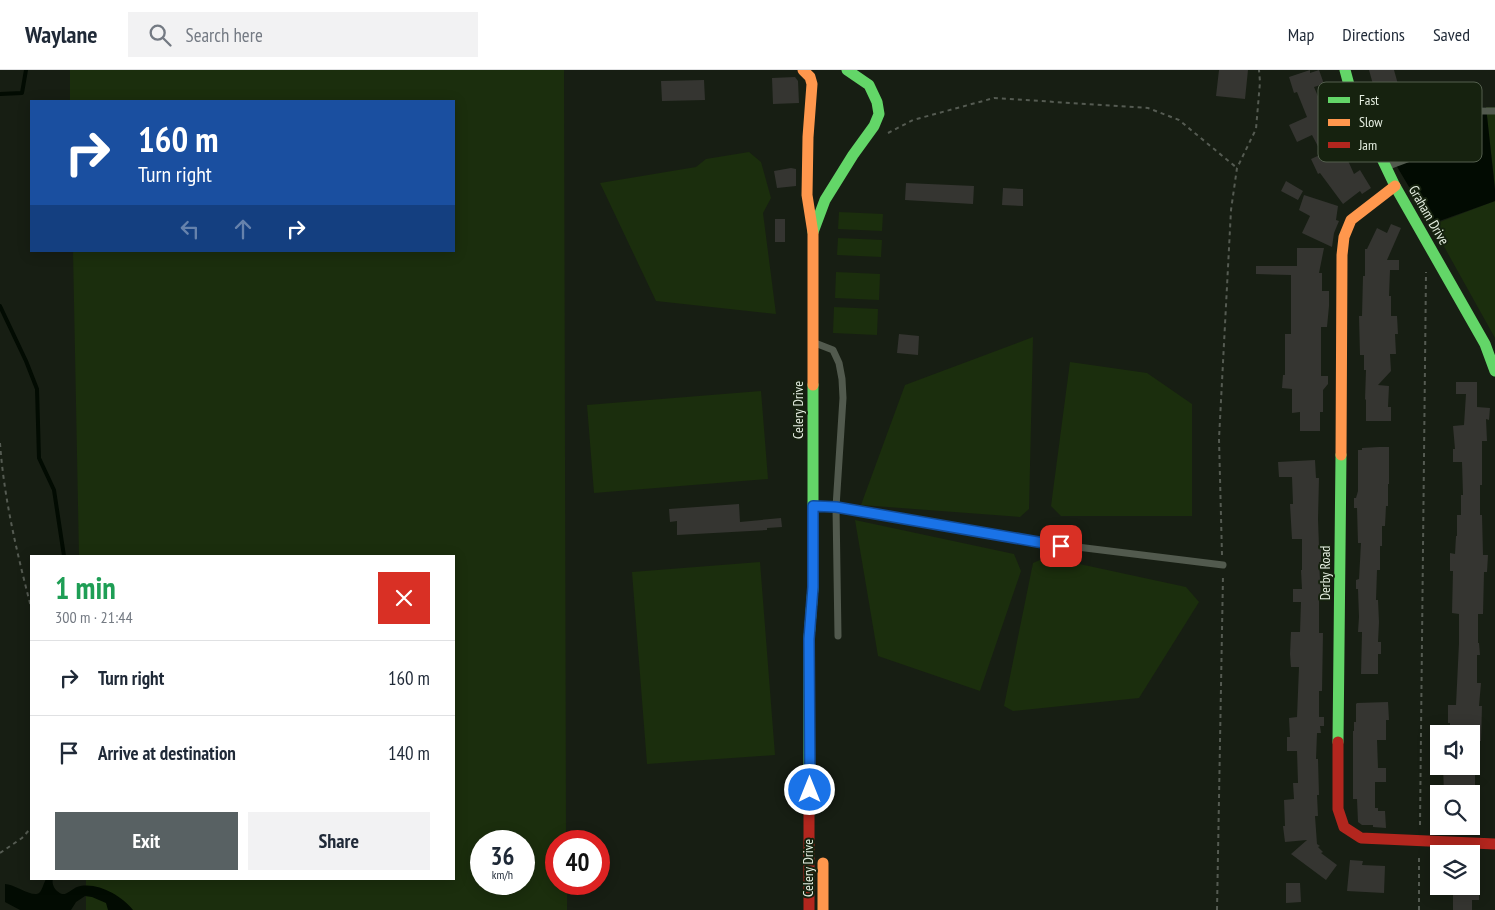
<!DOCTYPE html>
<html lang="en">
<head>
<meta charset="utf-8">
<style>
  body { margin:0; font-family:"PT Sans Narrow",sans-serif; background:#f2f2f3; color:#1f2937; height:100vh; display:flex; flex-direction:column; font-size:19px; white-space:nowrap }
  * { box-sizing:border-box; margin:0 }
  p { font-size:16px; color:#747a83 }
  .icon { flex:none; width:28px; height:28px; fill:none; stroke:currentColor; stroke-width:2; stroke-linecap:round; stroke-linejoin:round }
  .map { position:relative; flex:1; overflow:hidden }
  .drawer { position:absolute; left:30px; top:485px; width:425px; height:325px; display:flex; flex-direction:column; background:#fff; border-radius:0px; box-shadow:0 2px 12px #0003 }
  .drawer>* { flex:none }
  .top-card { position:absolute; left:30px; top:30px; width:425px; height:152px; border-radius:0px; box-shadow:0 2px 12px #0003; background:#1a4fa0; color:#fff; overflow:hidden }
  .buttons { position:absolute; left:1430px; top:655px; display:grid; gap:10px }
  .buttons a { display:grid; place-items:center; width:50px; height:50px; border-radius:0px; background:#fff; box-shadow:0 2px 12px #0003; font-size:25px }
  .speed { position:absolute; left:470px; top:760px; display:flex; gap:10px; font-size:25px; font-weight:700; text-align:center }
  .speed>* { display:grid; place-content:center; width:65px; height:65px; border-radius:50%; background:#fff; box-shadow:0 2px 12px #0003; line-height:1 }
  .speed small { font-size:12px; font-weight:400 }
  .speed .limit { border:8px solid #d22; background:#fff; color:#111 }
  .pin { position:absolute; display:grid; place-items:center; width:42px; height:42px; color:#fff; margin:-21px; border-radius:10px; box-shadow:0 2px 8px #0006 }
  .me { position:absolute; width:55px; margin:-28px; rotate:0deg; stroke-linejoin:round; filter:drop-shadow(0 0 4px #0008) }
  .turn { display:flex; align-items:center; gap:18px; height:105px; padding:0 25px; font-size:22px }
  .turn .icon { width:65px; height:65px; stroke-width:2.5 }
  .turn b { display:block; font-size:35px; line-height:42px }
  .lanes { display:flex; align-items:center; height:48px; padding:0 25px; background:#0003; justify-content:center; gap:25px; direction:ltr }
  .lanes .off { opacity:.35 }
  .round { display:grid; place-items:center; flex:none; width:52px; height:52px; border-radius:0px; background:#f2f2f3 }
  .overview { display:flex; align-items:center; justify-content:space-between; height:85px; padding:0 25px }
  h1 { font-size:30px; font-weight:800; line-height:38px; color:#1e9e55 }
  .cta { display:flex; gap:10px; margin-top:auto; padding:10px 25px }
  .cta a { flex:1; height:58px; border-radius:0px; background:#586163; color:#fff; font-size:20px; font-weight:800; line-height:58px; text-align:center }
  .cta a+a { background:#f2f2f3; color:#1f2937 }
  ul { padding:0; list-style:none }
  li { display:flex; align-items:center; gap:15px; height:75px; padding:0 25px; border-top:1px solid #e0e1e3 }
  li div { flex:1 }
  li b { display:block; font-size:19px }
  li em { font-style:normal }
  header { display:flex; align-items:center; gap:30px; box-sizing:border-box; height:70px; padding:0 25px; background:#fff; border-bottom:1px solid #e0e1e3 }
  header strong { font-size:24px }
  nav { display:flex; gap:28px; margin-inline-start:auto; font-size:18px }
  .search { width:350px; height:45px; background:#f2f2f3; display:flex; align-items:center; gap:12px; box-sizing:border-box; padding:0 18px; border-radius:0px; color:#747a83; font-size:19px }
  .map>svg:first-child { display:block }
  .green { fill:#1b2e0d; fill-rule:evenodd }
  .water { fill:#020b02 }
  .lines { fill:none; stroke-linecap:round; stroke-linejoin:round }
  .stream { stroke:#020b02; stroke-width:4 }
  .building { fill:#353531 }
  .path { stroke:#555b52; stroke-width:2; stroke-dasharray:4 4; stroke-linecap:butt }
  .lane { stroke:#525a4e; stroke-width:7 }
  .fast { stroke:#63d668; stroke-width:11 }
  .slow { stroke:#ff974d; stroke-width:11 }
  .jam { stroke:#b3261e; stroke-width:11 }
  .route-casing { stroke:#114b97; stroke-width:12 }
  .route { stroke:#1a73e8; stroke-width:9 }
  .labels { text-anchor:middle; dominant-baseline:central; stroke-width:4; stroke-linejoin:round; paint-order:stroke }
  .street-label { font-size:14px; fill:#e5eee1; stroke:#16220f }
  .key { fill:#16220f; stroke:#545f4e; stroke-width:1 }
  .key-label { font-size:14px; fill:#e5eee1 }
</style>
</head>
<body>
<header>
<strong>Waylane</strong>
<div class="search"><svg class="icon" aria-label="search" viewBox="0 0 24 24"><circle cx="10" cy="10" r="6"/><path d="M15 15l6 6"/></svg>Search here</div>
<nav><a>Map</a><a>Directions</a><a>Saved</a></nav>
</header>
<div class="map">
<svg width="1495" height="840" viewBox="0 0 1495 840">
  <rect width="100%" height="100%" fill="#171e13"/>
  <path class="green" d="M70,0H564L566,771H556V814H567V840H86V809H454V486H79L73,181H454V31H70ZM481,771H524V814H481Z
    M1486,37H1495V118Z
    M749,82L761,92L771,128L763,143L776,244L656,231L600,113L696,97L706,89Z
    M1495,131V268L1432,155Z
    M839,142L883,144L882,161L838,159Z
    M838,168L882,170L881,187L837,185Z
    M836,202L880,204L879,230L835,228Z
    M834,237L878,239L877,265L833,263Z
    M1033,267L1029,439L1020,447L861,435L905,315Z
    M1070,292L1147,303L1192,334V446H1061L1051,436Z
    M761,321L768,409L594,423L587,335Z
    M855,450L1014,484L1021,501L980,621L878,586Z
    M1047,487L1186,517L1199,532L1139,628L1013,641L1004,636L1033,493Z
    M760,492L775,685L647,694L632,502Z"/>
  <path class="water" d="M1486,37L1495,120V131L1431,154L1383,73L1437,39Z
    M46,809H53C51,815 56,822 62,824C67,825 72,819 77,817C96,811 121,825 133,840H108L106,833L92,827L85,826L76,832L71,840H20L5,832V814C14,814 33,828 39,823C42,821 44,812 46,809Z"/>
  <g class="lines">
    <path class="stream" d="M0,24L22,23L26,0
      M0,236L26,291L37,319L39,388L54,420L64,486"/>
  </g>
  <path class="building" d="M1219,0H1248L1245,29L1216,26Z
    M1310,0V3L1319,0L1324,14L1314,17L1320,31L1319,32L1331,58L1333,56L1343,75L1351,71L1355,79L1345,84L1354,104L1360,100L1371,118L1362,124L1360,121L1343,134L1320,103L1318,104L1311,89L1322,84L1312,65L1297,72L1289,55L1307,47L1297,22L1294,23L1289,7Z
    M1369,0H1394L1403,32L1400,33L1402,40L1387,45L1384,35L1379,36Z
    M795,7L798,11L799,33L773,34L772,8Z
    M704,10L705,30L662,31L661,11Z
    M791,98L796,99V116L777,118L774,101Z
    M1286,111L1303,121L1298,130L1281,121Z
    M906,113L974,116L973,134L905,130Z
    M1003,118L1023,119V136L1002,135Z
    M1304,125L1338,136L1336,150L1339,151L1334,163L1332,177L1302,163L1310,146L1299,140Z
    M775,149H785V172H775Z
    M1391,154L1401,158L1387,190H1399V200H1390L1389,226H1391V246H1397L1398,264H1395L1396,284H1390L1391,301L1378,315L1389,316L1388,337H1391V351H1366V329L1365,330L1366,300H1364V285H1360L1359,246H1362L1363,206H1365V179H1367L1377,158L1387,163Z
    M1297,178H1324L1319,203H1322V221H1329V236L1327,257H1321V306H1328V314L1323,320V342H1320V361H1300V342L1292,343V319L1282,318L1283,305H1285V264H1291V205L1256,204V196H1297Z
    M899,264L919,266L918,285L897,283Z
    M1456,312H1477V337L1490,338L1489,350L1486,349L1487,371H1482V415H1480V445H1482L1483,485H1488L1487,502H1484L1483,544H1478V573H1479L1480,585H1477V613H1481L1479,636H1482L1481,671H1471V664H1450V653H1448V635H1456L1459,573V544L1452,543L1453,501H1450V483L1455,484L1456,466H1457V445H1461V425H1463L1462,392H1453V379H1455L1453,356L1464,355L1466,324H1456Z
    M1379,377H1389V414H1388V436H1386L1385,456H1382V476H1380V500H1377L1376,530H1378L1379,552L1378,572H1381V584H1378V604H1361L1362,562H1358L1359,547L1358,519H1356V510L1359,509L1361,473H1358L1357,438H1354V428H1356L1358,421V380H1362V378Z
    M1315,390L1316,408H1319L1318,449L1319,477H1321V492H1319L1321,527H1319V563H1323L1322,621H1319V647H1324V656H1320L1321,663H1317L1316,689H1318L1319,725H1317L1318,746H1315L1317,774L1320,776L1318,777L1323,782L1321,783L1337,795L1326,810L1291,784L1307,770L1285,772L1283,756H1285L1284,730L1294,729L1293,713H1298L1297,681H1287V667H1290L1289,648L1297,647L1299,597H1291L1290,584L1291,562H1300L1301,532H1293V519H1302L1301,500H1302V469H1292L1290,434H1293L1292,407H1279L1278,392Z
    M739,434L740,452L781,448L782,457L767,458V460L677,465V451L670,452L669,439Z
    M1388,632L1389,650H1386V670H1377L1378,698H1386V712H1375V738H1378V741H1385L1386,758L1373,757V755H1362L1358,752L1357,729H1353V661H1354V652H1356V634L1357,633Z
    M1443,696H1475V724H1444Z
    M1350,790L1363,791L1362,795L1385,796L1384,823L1347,821Z
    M1286,813H1300L1301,832L1286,833Z
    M1453,816H1473V819H1479V830H1472V840H1453Z"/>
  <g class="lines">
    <path class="path" d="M888,63L913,50L994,28L1148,38L1179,50L1237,98
      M0,373C4,429 17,483 31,537
      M1222,485L1219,369L1231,140L1237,98L1256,59L1260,12L1259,0
      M1420,755L1426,202
      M0,783L22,768L31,758
      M1217,840L1223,505
      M1419,840V785"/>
    <path class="lane" d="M1386,97L1418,85L1438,66L1450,49L1468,41H1495
      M815,273L833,280L839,293L842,309L843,328L836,437L838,566
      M813,436L836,437L1061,475L1223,495"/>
    <path class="fast" d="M1345,0L1352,26L1395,116L1485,274L1495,301
      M813,162L825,130L853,85L874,56L879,44L877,32L869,15L847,0
      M1338,672L1341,385
      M809,715V569L813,517V315"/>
    <path class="slow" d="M803,0L810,7L812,14L808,67L807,125L813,163V315
      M1341,385L1342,185L1344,167L1351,150L1395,116
      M823,793V840"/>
    <path class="jam" d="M1338,672V739L1344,757L1361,768L1495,774
      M809,715V840"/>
  </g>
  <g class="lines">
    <g class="route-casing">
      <path id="route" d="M810,720L809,569L813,517V436L836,437L1061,476"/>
    </g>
    <use href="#route" class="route"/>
  </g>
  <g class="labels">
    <g class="street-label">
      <text transform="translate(1429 145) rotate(60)">Graham Drive</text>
      <text transform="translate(798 340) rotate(-90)">Celery Drive</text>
      <text transform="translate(1325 503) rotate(-90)">Derby Road</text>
      <text transform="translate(808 798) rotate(-90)">Celery Drive</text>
    </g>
  </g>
  <rect x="1318" y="12" width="164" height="80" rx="8" class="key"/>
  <rect x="1328" y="27" width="22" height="6" fill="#63d668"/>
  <rect x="1328" y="49" width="22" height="7" fill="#ff974d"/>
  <rect x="1328" y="72" width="22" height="6" fill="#b3261e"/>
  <g class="key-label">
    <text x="1359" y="35">Fast</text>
    <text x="1359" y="57">Slow</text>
    <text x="1359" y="80">Jam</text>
  </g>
</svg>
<div class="buttons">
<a><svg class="icon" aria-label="sound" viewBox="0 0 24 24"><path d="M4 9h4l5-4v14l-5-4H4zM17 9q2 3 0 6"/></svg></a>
<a><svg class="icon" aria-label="search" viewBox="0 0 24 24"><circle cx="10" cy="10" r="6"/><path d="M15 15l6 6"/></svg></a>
<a><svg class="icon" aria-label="layers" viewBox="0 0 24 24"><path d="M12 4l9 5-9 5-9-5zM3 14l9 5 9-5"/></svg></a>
</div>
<div class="speed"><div>36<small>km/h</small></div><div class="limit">40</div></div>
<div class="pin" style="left:1061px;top:476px;background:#d93025"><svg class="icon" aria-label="arrive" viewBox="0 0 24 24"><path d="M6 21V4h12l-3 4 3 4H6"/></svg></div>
<svg class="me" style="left:810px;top:720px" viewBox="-20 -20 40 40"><circle r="17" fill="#1a73e8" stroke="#fff" stroke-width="3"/><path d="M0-11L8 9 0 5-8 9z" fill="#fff"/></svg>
<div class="top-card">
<div class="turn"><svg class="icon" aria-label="right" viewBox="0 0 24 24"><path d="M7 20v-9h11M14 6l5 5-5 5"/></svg><div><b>160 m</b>Turn right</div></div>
<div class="lanes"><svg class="icon off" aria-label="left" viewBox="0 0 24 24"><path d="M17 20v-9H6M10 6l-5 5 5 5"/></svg><svg class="icon off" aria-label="ahead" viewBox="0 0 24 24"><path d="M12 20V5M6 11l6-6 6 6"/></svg><svg class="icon" aria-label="right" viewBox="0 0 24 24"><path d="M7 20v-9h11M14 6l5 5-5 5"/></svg></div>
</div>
<section class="drawer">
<div class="overview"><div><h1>1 min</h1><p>300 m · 21:44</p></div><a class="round" style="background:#d93025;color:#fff"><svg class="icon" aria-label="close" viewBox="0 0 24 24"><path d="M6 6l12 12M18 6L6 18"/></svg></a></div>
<ul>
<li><svg class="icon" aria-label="right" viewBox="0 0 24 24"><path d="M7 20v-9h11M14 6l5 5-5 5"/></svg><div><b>Turn right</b></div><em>160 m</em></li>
<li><svg class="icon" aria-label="arrive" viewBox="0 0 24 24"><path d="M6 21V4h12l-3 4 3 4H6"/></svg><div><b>Arrive at destination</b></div><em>140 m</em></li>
</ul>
<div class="cta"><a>Exit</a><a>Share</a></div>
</section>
</div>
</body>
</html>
